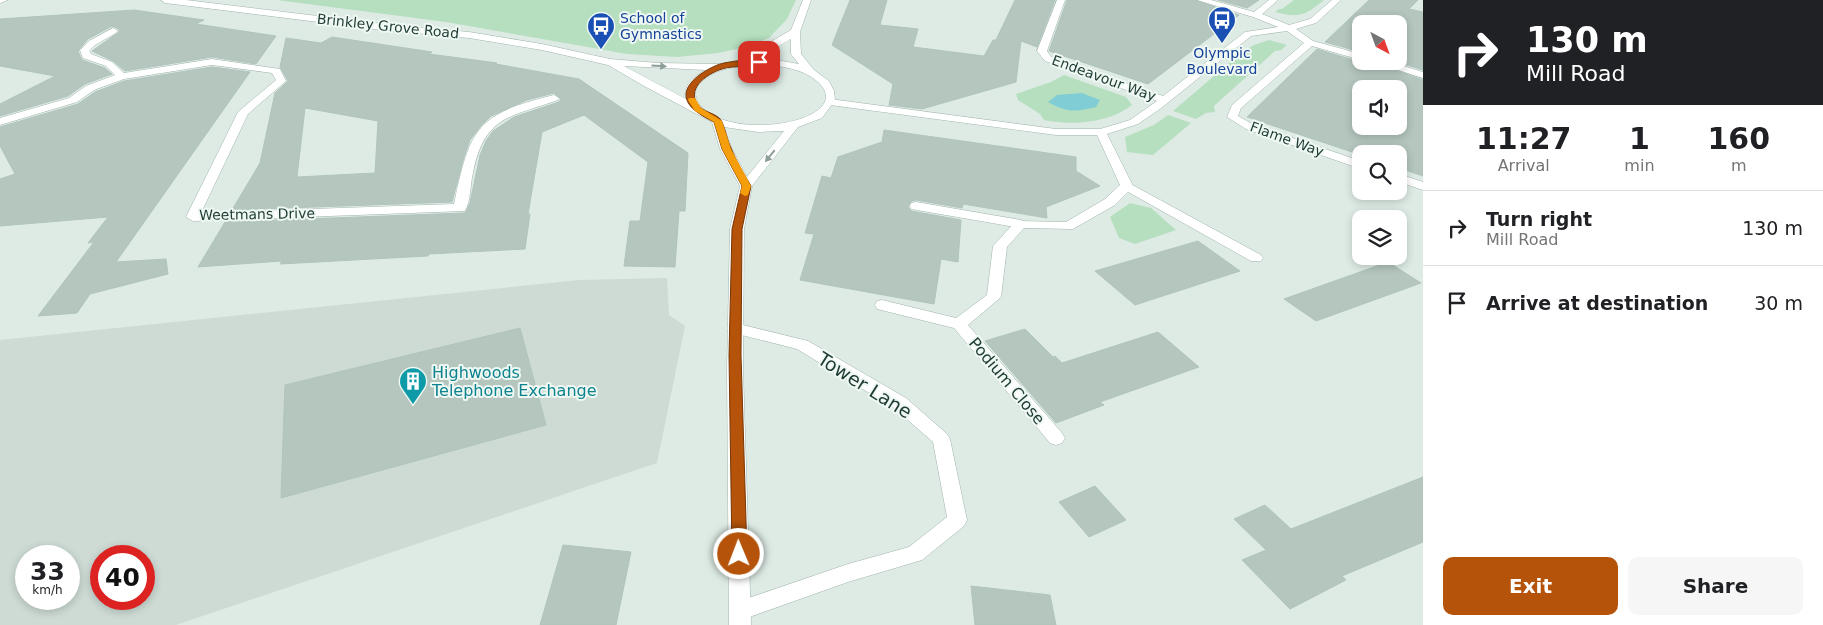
<!DOCTYPE html>
<html lang="en">
<head>
<meta charset="utf-8">
<style>
  body { margin:0; font-family:"DejaVu Sans",sans-serif; background:#f6f6f6; color:#202124; height:100vh; display:flex; flex-direction:column; font-size:19px; white-space:nowrap }
  * { box-sizing:border-box; margin:0 }
  p { font-size:16px; color:#757577 }
  .icon { flex:none; width:28px; height:28px; fill:none; stroke:currentColor; stroke-width:2; stroke-linecap:round; stroke-linejoin:round }
  .map { position:relative; flex:1; overflow:hidden }
  .sheet { display:flex; flex-direction:column; background:#fff; width:400px }
  .sheet>* { flex:none }
  .banner { background:#202124; color:#fff; overflow:hidden }
  .needle { width:32px; rotate:139deg }
  .controls { position:absolute; left:1352px; top:15px; display:grid; gap:10px }
  .controls a { display:grid; place-items:center; width:55px; height:55px; border-radius:10px; background:#fff; box-shadow:0 2px 8px #0003; font-size:25px }
  .speed { position:absolute; left:15px; top:545px; display:flex; gap:10px; font-size:25px; font-weight:700; text-align:center }
  .speed>* { display:grid; place-content:center; width:65px; height:65px; border-radius:50%; background:#fff; box-shadow:0 2px 8px #0003; line-height:1 }
  .speed small { font-size:12px; font-weight:400 }
  .speed .limit { border:8px solid #d22; background:#fff; color:#111 }
  .pin { position:absolute; display:grid; place-items:center; width:42px; height:42px; color:#fff; margin:-21px; border-radius:10px; box-shadow:0 2px 8px #0006 }
  .me { position:absolute; width:55px; margin:-28px; rotate:359deg; stroke-linejoin:round; filter:drop-shadow(0 0 4px #0008) }
  .turn { display:flex; align-items:center; gap:18px; height:105px; padding:0 20px; font-size:22px }
  .turn .icon { width:65px; height:65px; stroke-width:2.5 }
  .turn b { display:block; font-size:35px; line-height:42px }
  .eta { display:flex; justify-content:space-evenly; align-items:center; height:85px; text-align:center }
  .eta b { font-size:30px; font-weight:700; line-height:35px }
  .action { display:flex; gap:10px; margin-top:auto; padding:10px 20px }
  .action a { flex:1; height:58px; border-radius:10px; background:#b45309; color:#fff; font-size:20px; font-weight:700; line-height:58px; text-align:center }
  .action a+a { background:#f6f6f6; color:#202124 }
  ul { padding:0; list-style:none }
  li { display:flex; align-items:center; gap:15px; height:75px; padding:0 20px; border-top:1px solid #e0e0e0 }
  li div { flex:1 }
  li b { display:block; font-size:19px }
  li em { font-style:normal }
  main { display:flex; flex:1; min-height:0 }
  .map>svg:first-child { display:block }
  .built { fill:#cddbd4; fill-rule:evenodd }
  .green { fill:#b5dfbe }
  .water { fill:#81cdd6 }
  .building { fill:#b4c6be; stroke:#b0c5bc; fill-rule:evenodd }
  .lines { fill:none; stroke-linecap:round; stroke-linejoin:round }
  .service-casing { stroke:#a1b3ac; stroke-width:1 }
  .minor-casing { stroke:#a1b3ac; stroke-width:1 }
  .tertiary-casing { stroke:#a1b3ac; stroke-width:1 }
  .service { fill:#fff; fill-rule:evenodd }
  .minor { fill:#fff; fill-rule:evenodd }
  .tertiary { fill:#fff; fill-rule:evenodd }
  .oneway { fill:#8e9e99 }
  .route { fill:#b45309; stroke:#753606 }
  .slow { fill:#f59e0b }
  .labels { text-anchor:middle; dominant-baseline:central; stroke-width:4; stroke-linejoin:round; paint-order:stroke }
  .far-transit-label { font-size:14px; fill:#164399; stroke:#eff8f3; text-anchor:start }
  .far-street-label { font-size:14px; fill:#1e3c33; stroke:#eff8f3 }
  .culture-label { font-size:16px; fill:#0d838f; stroke:#eff8f3; text-anchor:start }
  .street-label { font-size:16px; fill:#1e3c33; stroke:#eff8f3 }
  .near-street-label { font-size:19px; fill:#1e3c33; stroke:#eff8f3 }
</style>
</head>
<body>
<main>
<div class="map">
<svg width="1423" height="625" viewBox="0 0 1423 625">
  <rect width="100%" height="100%" fill="#deebe5"/>
  <path class="built" d="M667,278L669,315L685,326L657,463L176,625H0V340L579,280ZM26,556H69V599H26ZM101,556H144V599H101Z"/>
  <path class="green" d="M277,0H796L787,19L769,38L746,47L718,53L677,57L627,54L446,22Z
    M1294,0H1324C1305,16 1298,18 1275,12L1279,9H1282Z
    M1269,40L1287,45L1281,50L1275,51L1214,106L1215,112L1206,113L1196,119L1173,111L1241,53L1254,45Z
    M1064,75L1126,97L1132,105C1110,123 1071,126 1044,120L1040,114L1018,100L1016,94L1051,82Z
    M1168,115L1191,123L1153,155L1127,152L1125,137L1154,125Z
    M1130,203L1151,208L1176,230L1135,244L1119,238L1110,217Z"/>
  <path class="water" d="M1082,93L1100,100L1096,107C1075,112 1068,113 1048,102L1057,95Z"/>
  <path class="building" d="M850,0H887L880,25L918,29L913,47L984,56L993,40H996L1015,0H1055L1037,47L1021,41L1016,82L922,109L889,105L893,84L832,45Z
    M1067,0H1195L1239,15L1148,84L1049,51Z
    M1218,0H1259L1247,8Z
    M1369,0H1418L1409,9L1423,12V70L1394,61H1399V24H1361V52L1325,42Z
    M134,10L204,20L196,24L276,36L256,64L212,57L125,71L113,61L92,51L119,32V29L112,26L88,39L78,51L82,60L105,68L112,74L85,84L68,96L0,116V104L55,76L0,66V19Z
    M332,37L432,52L429,54L497,63L496,64L579,79L688,153L685,211H679L675,267L624,266L630,221H640L648,162L584,115L542,132L528,214H530L525,249L429,254L428,256L280,264L282,261L198,267L225,222L465,213L470,203L480,155L486,141L493,131L514,117L559,102L561,99L554,93L527,100L491,116L480,127L470,140L464,157L452,202L232,210L260,163L275,93L288,81L280,67L286,38L321,43ZM305,108L378,121L375,173L297,177Z
    M1317,49L1360,62L1368,61L1423,80V176L1399,168V154H1361V155L1247,117ZM1361,89H1399V126H1361Z
    M212,67L250,72L116,262L166,259L168,274L90,294L77,313L38,316L94,242L88,243L108,217L0,226V179L15,174L0,146V127L78,104L95,92L124,81Z
    M884,130L1076,157V171L1100,186L1046,207L1047,218L963,204L962,208L916,200L911,201L908,207L911,211L961,220L958,262L941,259L934,304L800,280L814,234L805,233L822,176L831,178L838,157L882,142Z
    M1198,241L1240,271L1135,305L1095,271Z
    M1388,262L1421,283L1316,321L1284,299Z
    M520,328L546,425L281,498L285,385Z
    M1025,329L1053,357L1055,356L1062,363L1158,332L1199,367L1100,402L1104,405L1056,423L985,341Z
    M1423,477V542L1342,576L1346,580L1290,609L1242,560L1266,550L1234,519L1265,505L1291,529Z
    M1095,486L1126,520L1089,537L1059,502Z
    M563,545L631,552L616,625H540Z
    M971,586L1050,595L1056,625H975Z"/>
  <g class="lines">
    <g class="service-casing">
      <path id="service" d="M113,28L118,31L116,33L95,45L88,52H82L80,50L89,41Z
        M1127,182L1261,255L1263,258L1261,261H1251L1123,189L1121,186Z
        M916,202L1021,220L1028,224L1021,228L911,209L910,206L911,203Z"/>
    </g>
    <g class="minor-casing">
      <path id="minor" d="M1057,0H1065L1047,51L1051,57L1163,96L1245,32L1278,27L1253,17L1197,0H1211L1254,12L1269,0H1278L1262,14L1289,25L1310,19L1332,0H1341L1316,23L1296,29L1313,41L1361,54V60L1312,46L1241,108L1238,116L1254,125L1361,161V169L1246,129L1227,117L1232,105L1304,43L1287,31L1251,36L1160,109L1138,124L1107,134L1133,186L1131,189L1115,205L1073,229L1024,228L1007,247L1001,297L968,325L1062,433L1065,438L1062,443L1056,445L1050,443L954,328L877,309L875,305L877,301L882,300L956,318L987,295L993,246L1016,221L1066,222L1105,199L1120,185L1097,135H1056L830,105L825,102L830,99L1056,129H1100L1130,120L1157,101L1045,61L1037,51Z
        M85,47L88,48L91,54L112,62L124,73L212,59L280,69L286,81L248,114L201,213L454,204C470,128 476,114 554,95L559,98L558,100C510,117 484,116 473,173C470,184 471,201 465,211L193,221L186,217L238,112L276,80L272,73L212,65L124,79L94,90L77,102L0,125V118L69,98L86,86L115,75L106,66L83,58L80,50Z
        M1370,61H1387L1423,72V78Z
        M1399,174L1423,182V190L1399,182Z
        M735,323L808,341L906,398L947,434L950,439L967,520L964,526L922,560L848,582L741,620L734,617L730,610L734,603L848,564L909,547L947,517L933,442L894,408L797,349L730,332L727,328L730,324Z"/>
    </g>
    <g class="tertiary-casing">
      <path id="tertiary" d="M0,0H8L0,3Z
        M161,0H186L383,24L469,32L542,44L610,59L658,63L720,64L740,60L791,30L803,0H811L800,32L801,54L814,70L829,81L834,91L835,100L822,118L798,127L752,186L744,229L743,369L751,625H729L727,369L730,229L740,186L720,149L712,122L644,86L608,65L542,50L469,38L383,30L165,3ZM791,39V54L799,64L776,60L755,59ZM761,65C781,66 802,68 818,82C859,120 731,145 699,104C694,97 694,89 700,83C715,67 740,66 761,65ZM624,66L706,70C695,76 682,85 686,99ZM724,127L758,132L784,131L747,177L732,149Z"/>
    </g>
    <use href="#service" class="service"/>
    <use href="#minor" class="minor"/>
    <use href="#tertiary" class="tertiary"/>
  </g>
  <defs><path id="oneway-solid" d="M-6-.8H1V-3.2L6.5 0L1 3.2V.8H-6Z" transform="scale(1.25)"/></defs>
  <g class="oneway">
    <use href="#oneway-solid" transform="translate(659 66) rotate(3)"/>
    <use href="#oneway-solid" transform="translate(770 156) rotate(129)"/>
  </g>
  <path class="route" d="M742,60H759L763,62C756,68 733,65 722,69C706,74 684,90 700,107C706,113 719,114 722,122C726,131 727,140 731,148C736,161 744,174 751,186L742,229L741,355L747,554L745,559L739,561L734,559L732,554L729,355L732,229L742,186L722,149L714,122C708,119 702,116 697,112C671,93 697,74 715,66C723,62 734,62 742,60Z"/>
  <path class="slow" d="M689,98H695L701,108L722,121L731,149L751,186L748,195L745,196L740,193L742,186L722,149L714,122L695,111L688,100Z"/>
  <defs>
    <g id="bus-pin" transform="scale(1.4375)"><path d="M0 17L-7.5 6A9.5 9.5 0 1 1 7.5 6Z" fill="#1a4fb4" stroke="#eff8f3"/><path d="M-5-6H5V4H4V6H2V4H-2V6H-4V4H-5ZM-3.5-4V0h7V-4ZM-3.5 1.2v1.5H-2V1.2ZM2 1.2v1.5H3.5V1.2Z" fill="#fff"/></g>
    <g id="building-pin" transform="scale(1.4375)"><path d="M0 17L-7.5 6A9.5 9.5 0 1 1 7.5 6Z" fill="#0f9aa8" stroke="#eff8f3"/><path d="M-4-6H4V6H1V3H-1V6H-4ZM-2.5-4.3h1.7v1.8h-1.7ZM.8-4.3h1.7v1.8H.8ZM-2.5-1h1.7V.8h-1.7ZM.8-1h1.7V.8H.8Z" fill="#fff"/></g>
  </defs>
  <g fill-rule="evenodd">
    <use href="#bus-pin" x="1222" y="20"/>
    <use href="#bus-pin" x="601" y="26"/>
    <use href="#building-pin" x="413" y="381"/>
  </g>
  <g class="labels">
    <g class="far-transit-label">
      <text x="620" y="18">School of<tspan x="620" dy="16">Gymnastics</tspan></text>
      <text x="1222" y="53" text-anchor="middle">Olympic<tspan x="1222" dy="16">Boulevard</tspan></text>
    </g>
    <g class="far-street-label">
      <text transform="translate(388 26) rotate(6)">Brinkley Grove Road</text>
      <text transform="translate(1104 78) rotate(20)">Endeavour Way</text>
      <text transform="translate(1287 139) rotate(20)">Flame Way</text>
      <text transform="translate(257 214) rotate(-1)">Weetmans Drive</text>
    </g>
    <g class="culture-label">
      <text x="432" y="372">Highwoods<tspan x="432" dy="18">Telephone Exchange</tspan></text>
    </g>
    <g class="street-label">
      <text transform="translate(1007 381) rotate(50)">Podium Close</text>
    </g>
    <g class="near-street-label">
      <text transform="translate(865 385) rotate(32)">Tower Lane</text>
    </g>
  </g>
</svg>
<div class="controls">
<a><svg class="needle" viewBox="-14 -14 28 28"><path d="M0-13l5 13h-10z" fill="#e53935"/><path d="M0 13l5-13h-10z" fill="#757577"/></svg></a>
<a><svg class="icon" aria-label="sound" viewBox="0 0 24 24"><path d="M4 9h4l5-4v14l-5-4H4zM17 9q2 3 0 6"/></svg></a>
<a><svg class="icon" aria-label="search" viewBox="0 0 24 24"><circle cx="10" cy="10" r="6"/><path d="M15 15l6 6"/></svg></a>
<a><svg class="icon" aria-label="layers" viewBox="0 0 24 24"><path d="M12 4l9 5-9 5-9-5zM3 14l9 5 9-5"/></svg></a>
</div>
<div class="speed"><div>33<small>km/h</small></div><div class="limit">40</div></div>
<div class="pin" style="left:759px;top:62px;background:#d93025"><svg class="icon" aria-label="arrive" viewBox="0 0 24 24"><path d="M6 21V4h12l-3 4 3 4H6"/></svg></div>
<svg class="me" style="left:739px;top:554px" viewBox="-20 -20 40 40"><circle r="17" fill="#b45309" stroke="#fff" stroke-width="3"/><path d="M0-11L8 9 0 5-8 9z" fill="#fff"/></svg>
</div>
<section class="sheet">
<div class="banner">
<div class="turn"><svg class="icon" aria-label="right" viewBox="0 0 24 24"><path d="M7 20v-9h11M14 6l5 5-5 5"/></svg><div><b>130 m</b>Mill Road</div></div>
</div>
<div class="eta">
<div><b>11:27</b><p>Arrival</p></div>
<div><b>1</b><p>min</p></div>
<div><b>160</b><p>m</p></div>
</div>
<ul>
<li><svg class="icon" aria-label="right" viewBox="0 0 24 24"><path d="M7 20v-9h11M14 6l5 5-5 5"/></svg><div><b>Turn right</b><p>Mill Road</p></div><em>130 m</em></li>
<li><svg class="icon" aria-label="arrive" viewBox="0 0 24 24"><path d="M6 21V4h12l-3 4 3 4H6"/></svg><div><b>Arrive at destination</b></div><em>30 m</em></li>
</ul>
<div class="action"><a>Exit</a><a>Share</a></div>
</section>
</main>
</body>
</html>
